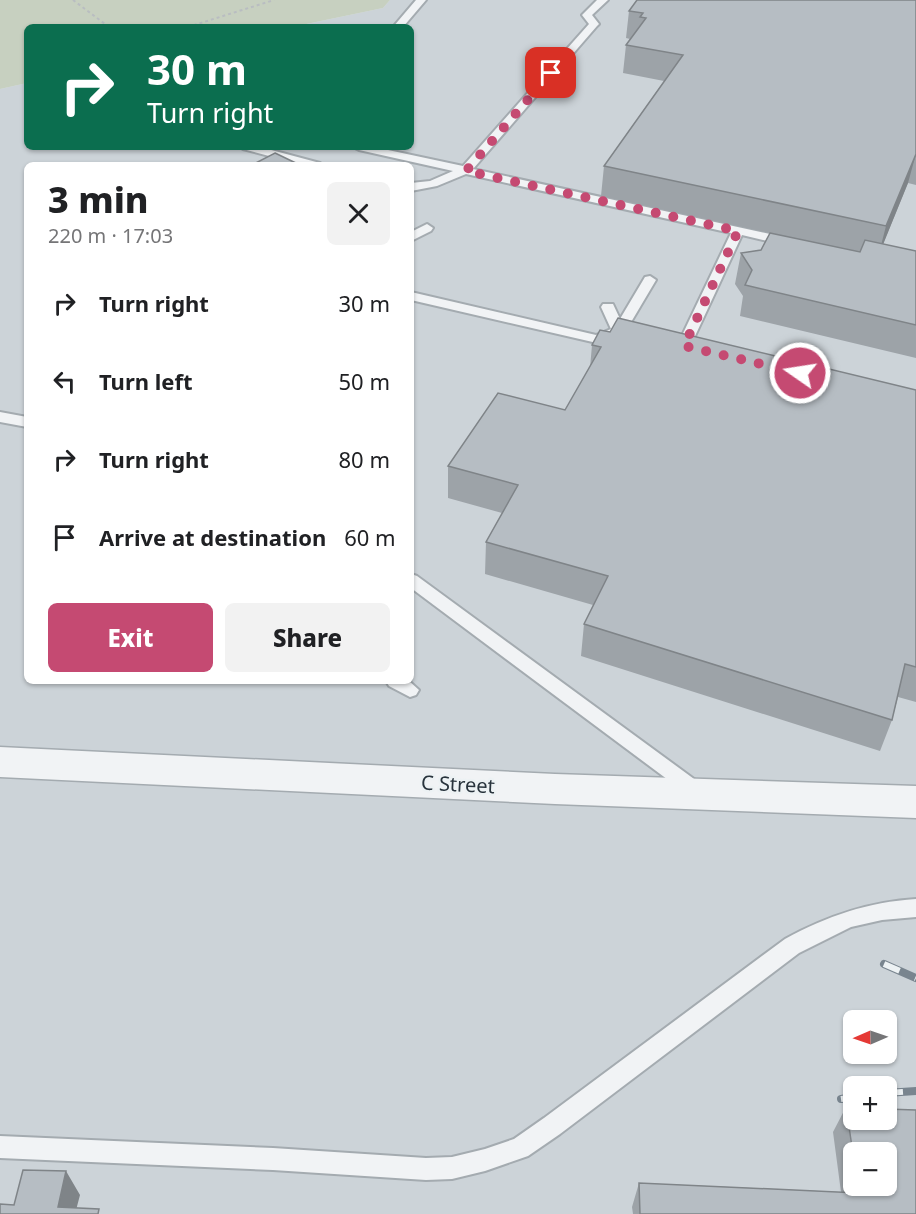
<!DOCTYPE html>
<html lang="en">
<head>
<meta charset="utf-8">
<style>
  body { margin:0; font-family:"Noto Sans",sans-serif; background:#f2f2f2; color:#202124; height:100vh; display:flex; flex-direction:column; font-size:22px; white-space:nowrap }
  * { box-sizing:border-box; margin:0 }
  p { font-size:20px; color:#757577 }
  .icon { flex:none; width:33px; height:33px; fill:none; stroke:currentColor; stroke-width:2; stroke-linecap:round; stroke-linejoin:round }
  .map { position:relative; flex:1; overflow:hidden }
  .panel { position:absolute; left:24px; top:162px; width:390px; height:522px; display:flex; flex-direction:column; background:#fff; border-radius:9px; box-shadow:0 2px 4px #0004 }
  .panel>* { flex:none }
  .guide { position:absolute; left:24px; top:24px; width:390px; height:126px; border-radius:9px; box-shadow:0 2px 4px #0004; background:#0b6e4f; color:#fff; overflow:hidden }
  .needle { width:39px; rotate:268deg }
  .buttons { position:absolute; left:843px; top:1010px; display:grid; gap:12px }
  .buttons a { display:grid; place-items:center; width:54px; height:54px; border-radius:9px; background:#fff; box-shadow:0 2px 4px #0004; font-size:30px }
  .pin { position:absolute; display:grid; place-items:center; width:51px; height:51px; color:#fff; margin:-26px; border-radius:12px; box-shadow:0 3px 9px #0006 }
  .me { position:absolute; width:66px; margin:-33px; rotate:283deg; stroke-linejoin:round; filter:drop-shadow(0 0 4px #0008) }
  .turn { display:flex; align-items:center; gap:21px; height:126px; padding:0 24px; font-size:27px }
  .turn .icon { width:78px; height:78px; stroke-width:2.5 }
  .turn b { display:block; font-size:42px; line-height:51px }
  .round { display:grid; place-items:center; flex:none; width:63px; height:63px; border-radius:9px; background:#f2f2f2 }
  .overview { display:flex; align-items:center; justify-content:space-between; height:102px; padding:0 24px }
  h1 { font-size:36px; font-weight:800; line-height:45px }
  .primary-button { display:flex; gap:12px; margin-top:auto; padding:12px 24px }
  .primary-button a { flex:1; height:69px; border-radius:9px; background:#c54a72; color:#fff; font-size:24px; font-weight:800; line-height:69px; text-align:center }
  .primary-button a+a { background:#f2f2f2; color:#202124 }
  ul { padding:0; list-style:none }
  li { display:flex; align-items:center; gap:18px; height:78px; padding:0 24px }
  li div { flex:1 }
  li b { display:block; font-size:22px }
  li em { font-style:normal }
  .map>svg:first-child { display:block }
  .built { fill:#ccd3d8; fill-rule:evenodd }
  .green { fill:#c7d0c0 }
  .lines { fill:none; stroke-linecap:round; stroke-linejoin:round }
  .lane-casing { stroke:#a4abb0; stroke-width:4 }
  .street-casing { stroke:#a4abb0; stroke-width:3 }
  .path { stroke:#b9bdc1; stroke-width:2; stroke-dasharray:3 3; stroke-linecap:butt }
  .lane { fill:#f1f3f5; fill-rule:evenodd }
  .street { fill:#f1f3f5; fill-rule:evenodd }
  .rail-casing { stroke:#79858f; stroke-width:8 }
  .rail { stroke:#edf2f4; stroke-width:6; stroke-dasharray:17; stroke-linecap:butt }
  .wall { fill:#9da3a8; fill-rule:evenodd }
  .shaded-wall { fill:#7f8488 }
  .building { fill:#b6bdc3; stroke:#7f8488; stroke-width:1.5 }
  .route { stroke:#c54a72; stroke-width:10; stroke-dasharray:0 18 }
  .labels { text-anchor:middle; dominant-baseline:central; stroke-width:5; stroke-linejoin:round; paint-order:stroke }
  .street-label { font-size:20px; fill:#28333c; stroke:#edf2f4 }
</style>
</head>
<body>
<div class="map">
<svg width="916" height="1214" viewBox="0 0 916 1214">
  <rect width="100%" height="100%" fill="#dee3e7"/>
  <path class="built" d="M390,0H916V1214H0V89L27,83V147H411V27H292L383,8ZM27,165H411V681H27ZM854,1020H886V1053H854ZM854,1086H886V1119H854ZM854,1152H886V1185H854Z"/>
  <path class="green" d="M0,0H390L383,8L292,27H27V83L0,89Z"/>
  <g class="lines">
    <g class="lane-casing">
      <path id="lane" d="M416,0H426L403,27H393Z
        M597,0H608L592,15L599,24L597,26L473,169L793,239L795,242L793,245L789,246L742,235L689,349H679L677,346L731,233L466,174L437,186L411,191V183L430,181L453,171L359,150L353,147H374L463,166L589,24L582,15Z
        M241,147H260L320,163L322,165H303L243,149Z
        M427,224L433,228L431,231L411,241V232Z
        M650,276L656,280L624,334L597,343L411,300V292L596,335L611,329L601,307L603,304H613L620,319L645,277Z
        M0,412L27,417V427L0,422Z
        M411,574L417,576L705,787L707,792L705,797L698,800L691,797L411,588Z
        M386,681H409L419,690L416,695L410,697L389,686Z
        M916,899V917L882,920L851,927L799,953L560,1134L528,1156L485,1171L452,1179L426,1180L273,1170L0,1158V1136L273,1148L426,1158L452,1157L485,1149L514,1139L544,1118L785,939C827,916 868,902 916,899Z"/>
    </g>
    <g class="street-casing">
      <path id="street" d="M0,747L555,774L916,786V818L555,804L0,777Z"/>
    </g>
    <path class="path" d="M73,0L109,27
      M188,27L274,0"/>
    <use href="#lane" class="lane"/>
    <use href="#street" class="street"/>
    <g class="rail-casing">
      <path id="rail" d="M884,964L916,978
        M886,1093L916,1091
        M841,1099L854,1097"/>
    </g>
    <use href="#rail" class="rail"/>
  </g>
  <path class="wall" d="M916,0V185L908,183L883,244L916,251V358L740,316L743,296L735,284L741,253L761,250L770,233L601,196L604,166L664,81L623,73L626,45L630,39L626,38L629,11Z
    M610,332L916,390V702L898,697L892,720L880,751L581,656L584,624L593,605L485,574L486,542L502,513L448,498V466L565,410L590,368L592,345Z
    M846,1107L916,1214H633L632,1207L639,1183L841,1192L833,1132ZM854,1152L886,1185H854Z"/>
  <path class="shaded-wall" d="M916,154L908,183L878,257L886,226Z
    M66,1171L80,1195L75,1214L58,1207Z"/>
  <path class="building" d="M637,0H916V154L886,226L604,166L683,55L626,45L646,18L640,17L643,13L629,11Z
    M275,153L300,165H252Z
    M770,233L860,252L865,240L916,251V325L745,285L752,270L741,253L761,250Z
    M618,318L916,390V667L905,664L892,720L584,624L608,576L486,542L518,485L448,466L498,393L565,410L601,347L592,345L600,330L610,332Z
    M846,1107H854V1119H886V1109L916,1110V1214H640L639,1183L858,1193L857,1185H886V1152H854V1160Z
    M23,1170L66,1171L58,1207L99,1209L98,1214H0V1204L14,1205Z"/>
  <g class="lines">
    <path class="route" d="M551,73L466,171L738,231L684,346L800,373"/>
  </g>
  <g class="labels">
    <g class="street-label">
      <text transform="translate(458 784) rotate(3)">C Street</text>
    </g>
  </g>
</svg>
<div class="buttons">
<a><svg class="needle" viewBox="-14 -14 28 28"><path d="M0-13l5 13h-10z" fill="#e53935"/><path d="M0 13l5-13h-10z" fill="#757577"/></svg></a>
<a>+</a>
<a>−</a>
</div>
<div class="pin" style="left:551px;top:73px;background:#d93025"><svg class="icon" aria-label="arrive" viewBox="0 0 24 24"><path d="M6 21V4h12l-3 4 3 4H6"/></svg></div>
<svg class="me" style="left:800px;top:373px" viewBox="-20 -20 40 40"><circle r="17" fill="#c54a72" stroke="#fff" stroke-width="3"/><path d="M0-11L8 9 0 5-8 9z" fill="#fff"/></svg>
<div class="guide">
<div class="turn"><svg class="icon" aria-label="right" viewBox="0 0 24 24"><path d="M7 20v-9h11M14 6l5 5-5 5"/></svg><div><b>30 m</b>Turn right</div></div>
</div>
<section class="panel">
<div class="overview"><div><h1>3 min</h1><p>220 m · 17:03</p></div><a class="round"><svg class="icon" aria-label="close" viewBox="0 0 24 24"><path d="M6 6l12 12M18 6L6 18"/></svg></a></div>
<ul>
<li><svg class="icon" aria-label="right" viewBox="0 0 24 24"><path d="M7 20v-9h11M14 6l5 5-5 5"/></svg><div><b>Turn right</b></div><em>30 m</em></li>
<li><svg class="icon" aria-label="left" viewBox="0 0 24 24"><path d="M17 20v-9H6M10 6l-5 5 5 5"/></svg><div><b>Turn left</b></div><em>50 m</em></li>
<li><svg class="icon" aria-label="right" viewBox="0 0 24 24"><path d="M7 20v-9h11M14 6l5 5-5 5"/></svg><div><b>Turn right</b></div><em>80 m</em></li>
<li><svg class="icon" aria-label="arrive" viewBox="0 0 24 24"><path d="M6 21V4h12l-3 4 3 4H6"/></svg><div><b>Arrive at destination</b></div><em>60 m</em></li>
</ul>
<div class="primary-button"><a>Exit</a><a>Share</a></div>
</section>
</div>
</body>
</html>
